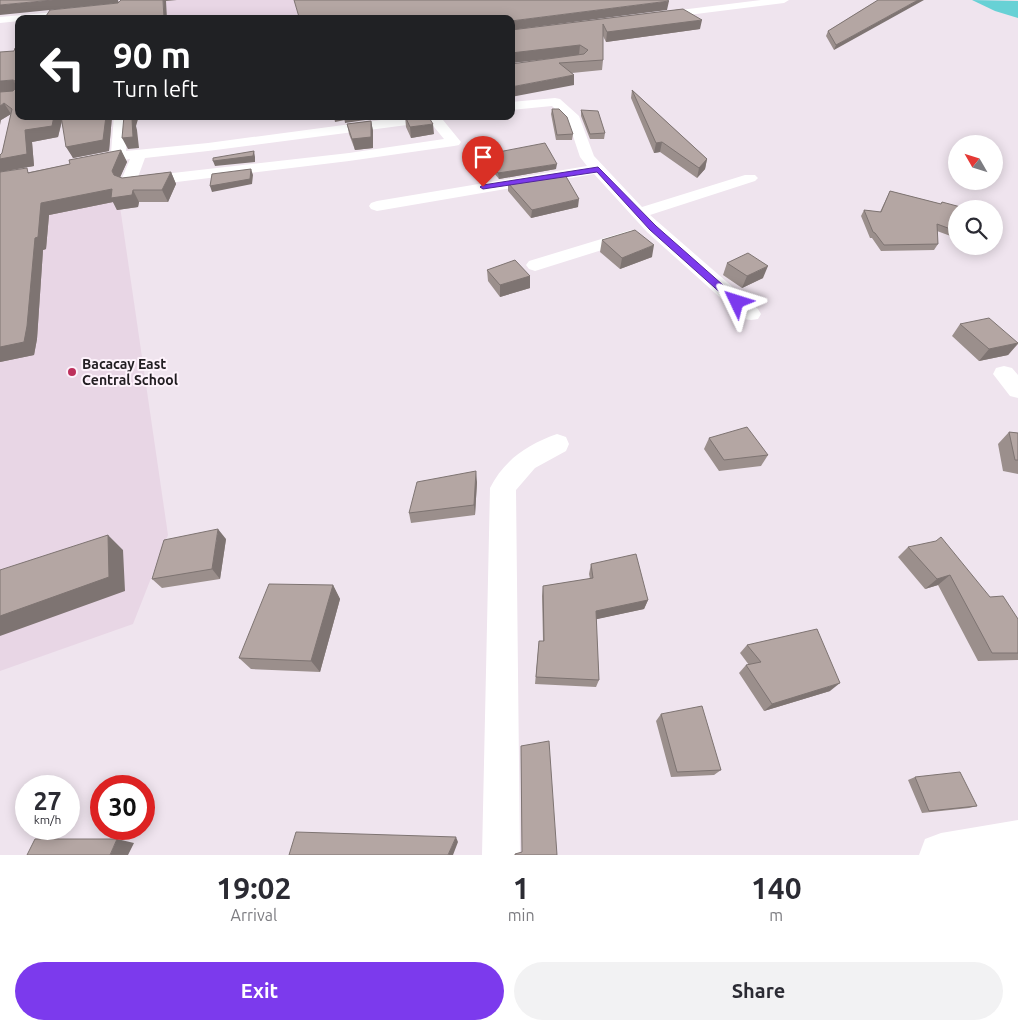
<!DOCTYPE html>
<html lang="en">
<head>
<meta charset="utf-8">
<style>
  body { margin:0; font-family:Ubuntu,sans-serif; background:#f2f2f3; color:#2b2b33; height:100vh; display:flex; flex-direction:column; font-size:19px; white-space:nowrap }
  * { box-sizing:border-box; margin:0 }
  p { font-size:16px; color:#7c7c81 }
  .icon { flex:none; width:28px; height:28px; fill:none; stroke:currentColor; stroke-width:2; stroke-linecap:round; stroke-linejoin:round }
  .map { position:relative; height:855px; overflow:hidden }
  .panel { display:flex; flex-direction:column; background:#fff; flex:1 }
  .panel>* { flex:none }
  .banner { position:absolute; left:15px; top:15px; width:500px; height:105px; border-radius:10px; box-shadow:0 2px 12px #0003; background:#202124; color:#fff; overflow:hidden }
  .needle { width:32px; rotate:309deg }
  .tools { position:absolute; left:948px; top:135px; display:grid; gap:10px }
  .tools a { display:grid; place-items:center; width:55px; height:55px; border-radius:50%; background:#fff; box-shadow:0 2px 12px #0003; font-size:25px }
  .speed { position:absolute; left:15px; top:775px; display:flex; gap:10px; font-size:25px; font-weight:700; text-align:center }
  .speed>* { display:grid; place-content:center; width:65px; height:65px; border-radius:50%; background:#fff; box-shadow:0 2px 12px #0003; line-height:1 }
  .speed small { font-size:12px; font-weight:400 }
  .speed .limit { border:8px solid #d22; background:#fff; color:#111 }
  .pin { position:absolute; display:grid; place-items:center; width:42px; height:42px; color:#fff; margin:-51px -21px; border-radius:50% 50% 50% 0; rotate:-45deg; box-shadow:0 0 5px #0007 }
  .pin .icon { rotate:45deg }
  .me { position:absolute; width:55px; margin:-28px; rotate:311deg; stroke-linejoin:round; filter:drop-shadow(0 0 4px #0008) }
  .turn { display:flex; align-items:center; gap:18px; height:105px; padding:0 15px; font-size:22px }
  .turn .icon { width:65px; height:65px; stroke-width:2.5 }
  .turn b { display:block; font-size:35px; line-height:42px }
  .eta { display:flex; justify-content:space-evenly; align-items:center; height:85px; text-align:center }
  .eta b { font-size:30px; font-weight:700; line-height:35px }
  .action { display:flex; gap:10px; margin-top:auto; padding:10px 15px }
  .action a { flex:1; height:58px; border-radius:30px; background:#7c3aed; color:#fff; font-size:20px; font-weight:700; line-height:58px; text-align:center }
  .action a+a { background:#f2f2f3; color:#2b2b33 }
  .map>svg:first-child { display:block }
  .built { fill:#e8d6e5 }
  .water { fill:#67d1d5 }
  .lines { fill:none; stroke-linecap:round; stroke-linejoin:round }
  .minor { fill:#fff; fill-rule:evenodd }
  .major { fill:#fff; fill-rule:evenodd }
  .wall { fill:#9b8f8c }
  .shaded-wall { fill:#7e7472 }
  .building { fill:#b4a6a3; stroke:#7e7472 }
  .route { fill:#7c3aed; stroke:#51269a }
  .poi-dot { fill:#bd2f5b; stroke:#fdf2fb; stroke-width:2 }
  .labels { text-anchor:middle; dominant-baseline:central; stroke-width:4; stroke-linejoin:round; paint-order:stroke }
  .poi-label { font-size:14px; font-weight:bold; fill:#211d21; stroke:#fdf2fb; text-anchor:start }
</style>
</head>
<body>
<div class="map">
<svg width="1018" height="855" viewBox="0 0 1018 855">
  <rect width="100%" height="100%" fill="#efe4ee"/>
  <path class="built" d="M158,0H346L358,19H119Z
    M117,186L168,535L133,624L0,671V208Z"/>
  <path class="water" d="M972,0L1018,1V18L995,11Z"/>
  <g class="lines">
    <path class="minor" d="M761,0H789L784,3L656,19L651,16L656,13Z
      M78,10L82,11V15L48,19H19V21L0,23V17Z
      M555,98L560,99L579,116L594,156L642,207L745,175H755L758,178L755,181L650,215L758,309L761,314L758,319L751,320L744,319L647,232L594,174L377,211L371,209L369,206L371,203L377,201L587,166L580,157L568,121L552,106L511,110V102Z
      M114,116H128L126,151L208,143L411,116H451L443,120L461,142L459,145L454,146L349,161L128,188L122,186L120,183L130,159L93,165L88,164L86,161L88,158L111,153ZM430,122L444,139L349,153L138,177L145,158L208,151Z
      M631,230L637,231L640,235L637,239L535,271L529,269L526,265L529,261Z
      M1004,366L1012,368L1018,375V398L1010,396L993,374L996,368Z
      M557,434L566,437L569,444L566,451L535,468L516,490L520,855H482L490,488C504,460 528,444 557,434Z"/>
    <path class="major" d="M1018,820V855H919L925,839L941,833Z"/>
  </g>
  <path class="wall" d="M878,0L834,50L826,36L828,31Z
    M683,9L700,29L606,42L603,36V60L602,70L572,73L574,75V85L548,59L511,63V30Z
    M14,51L19,116H112L109,151L73,158L62,121L58,137L32,142L34,166L0,172L2,153L11,114L1,120Z
    M632,90L707,159L705,169L697,178L660,152L654,153L631,98Z
    M552,109L573,134L572,140H556L551,114Z
    M581,110L605,133L604,139H590L581,116Z
    M405,116L434,134L411,138L406,127Z
    M371,121L373,131V148L355,150L349,134L347,124Z
    M121,150L127,162L120,177L122,178L171,172L176,184L168,202H139L138,207L117,210L113,202L49,215L46,249L43,250L37,339L34,355L0,362V172H30L70,164Z
    M483,155L556,169L499,179L483,160Z
    M508,183L578,207L531,218L508,191Z
    M890,191L941,204L942,202L956,209V238L937,231L938,244L934,250L881,251L872,238H870L861,216L864,210L880,212Z
    M602,240L652,257L620,269L600,252Z
    M727,263L763,278L742,288L723,275Z
    M487,270L530,276V288L500,297L488,281Z
    M960,324L1018,343V344L1008,355L979,361L952,336Z
    M1009,432L1018,433V474L1003,471L998,444Z
    M709,438L768,455L761,466L719,471L704,449Z
    M477,482L475,515L411,523L409,513Z
    M226,539L220,579L162,588L152,579Z
    M908,547L990,597L1018,619V660L978,661L938,585L925,589L898,557Z
    M591,564L648,600L644,609L596,619L599,680L596,687L535,684L539,641H543L542,596L543,586L590,579L589,574Z
    M333,585L340,599L320,672L251,669L239,658Z
    M747,645L830,691L764,711L739,673L746,665H749L740,653Z
    M661,714L721,770L714,775L671,777L656,721Z
    M521,746L557,855L522,852Z
    M915,777L977,806L969,808L922,813L908,780Z"/>
  <path class="shaded-wall" d="M53,0H118L119,3L0,15V5Z
    M163,0H177L166,1L167,19H164Z
    M918,0H924L834,50L836,45Z
    M669,1L667,10L511,30V21Z
    M702,20L700,29L606,42L607,32Z
    M580,45L579,55L511,63V53Z
    M574,75V85L511,97V87Z
    M13,80L19,90L0,93V81Z
    M4,103L11,114L1,120L0,125V106Z
    M54,116H63L58,137L32,142L34,166L0,172V159L25,130Z
    M106,116H112L109,151L73,158L66,147Z
    M130,116H139L136,126L137,130L139,148L128,149L122,138Z
    M261,116H285L262,119Z
    M334,116H344L345,120L335,122Z
    M344,116H372V119L345,123Z
    M371,121L373,131V148L355,150L352,139Z
    M433,124L434,134L411,138L410,127Z
    M662,142L660,152L654,153L656,143Z
    M121,150L127,162L118,182L112,171Z
    M254,151L255,157V162L215,166L213,161Z
    M707,159L705,169L697,178L699,168Z
    M557,164L556,169L499,179L498,173Z
    M251,169L253,175L252,184L212,192L210,186Z
    M171,172L176,184L168,202L162,190Z
    M112,189L133,190L139,202L138,207L117,210L113,202L49,215L46,249L43,250L37,339L34,355L0,362V347L41,203Z
    M579,199L578,207L531,218L532,210Z
    M654,245L652,257L620,269L622,258Z
    M768,266L763,278L742,288L747,276Z
    M530,276V288L500,297V285Z
    M1018,343L1008,355L979,361L989,349Z
    M476,471L477,482L475,515L474,505Z
    M218,529L226,539L220,579L212,569Z
    M108,535L123,550L125,591L0,636V616Z
    M950,575L938,585L925,589L937,579Z
    M333,585L340,599L320,672L311,661Z
    M648,600L644,609L593,620L596,611Z
    M840,683L830,691L764,711L772,704Z
    M456,837L458,842L453,855H448Z
    M117,839L134,843L128,855H110Z"/>
  <path class="building" d="M0,0H53L0,5Z
    M121,0H163L164,19H44L50,10L118,3Z
    M294,0H667L669,1L511,21V19H284L299,17Z
    M878,0H918L836,45L828,31Z
    M683,9L702,20L607,32L603,24V60L559,63L574,75L511,87V64L584,54L588,50L580,45L511,53V30Z
    M19,47V116H54L52,126L25,130L27,154L0,159V155L2,153L12,109L4,103L0,106V92L13,91L15,89V81L13,80L0,81V52L14,51L15,48Z
    M632,90L707,159L699,168L662,142L656,143Z
    M552,109H559L567,117L573,134L557,135Z
    M581,110L598,111L605,133L590,134Z
    M61,116H106L103,140L66,147Z
    M124,116H130L129,119H132L133,137L122,138Z
    M405,116H428L433,124L410,127Z
    M371,121V137L352,139L347,124Z
    M545,143L557,164L498,173L483,155Z
    M121,150L112,171L114,175L122,178L171,172L162,190H133L132,195L111,198L112,189L41,203L38,237L35,238L27,326L24,342L0,347V172L27,168L28,173L70,164L69,160Z
    M254,151L253,156L213,161V158Z
    M251,169L250,179L210,186L212,174Z
    M564,173L579,199L532,210L508,183Z
    M890,191L941,204L942,202L968,209H956V231L937,224L938,244L884,245L875,233L873,232L864,210L881,212Z
    M635,230L654,245L622,258L602,240Z
    M748,253L768,266L747,276L727,263Z
    M515,260L530,276L500,285L487,270Z
    M989,318L1018,343L989,349L960,324Z
    M747,427L768,455L724,460L709,438Z
    M1009,432L1018,433V460H1015Z
    M476,471L474,505L409,513L417,482Z
    M218,529L212,569L152,579L164,540Z
    M108,535L109,577L0,616V570Z
    M941,537L990,597L1003,596L1018,619V653H992L950,575L937,579L908,547L936,541Z
    M636,554L648,600L596,611L599,680L536,677L539,641H544L543,586L593,578L591,564Z
    M269,584L333,585L311,661L239,658Z
    M817,629L840,683L772,704L746,665L761,662L747,645Z
    M702,706L721,770L677,772L661,714Z
    M549,741L557,855H515V854L522,852L521,746Z
    M960,772L977,806L929,811L915,777Z
    M296,832L456,837L448,855H289Z
    M35,839H117L110,855H27Z"/>
  <path class="route" d="M598,167L656,226L740,300V304H733L650,230L597,172L483,189L480,187L483,185Z"/>
  <circle class="poi-dot" cx="72" cy="372" r="5"/>
  <g class="labels">
    <g class="poi-label">
      <text x="82" y="364">Bacacay East<tspan x="82" dy="16">Central School</tspan></text>
    </g>
  </g>
</svg>
<div class="tools">
<a><svg class="needle" viewBox="-14 -14 28 28"><path d="M0-13l5 13h-10z" fill="#e53935"/><path d="M0 13l5-13h-10z" fill="#7c7c81"/></svg></a>
<a><svg class="icon" aria-label="search" viewBox="0 0 24 24"><circle cx="10" cy="10" r="6"/><path d="M15 15l6 6"/></svg></a>
</div>
<div class="speed"><div>27<small>km/h</small></div><div class="limit">30</div></div>
<div class="pin" style="left:483px;top:187px;background:#d93025"><svg class="icon" aria-label="arrive" viewBox="0 0 24 24"><path d="M6 21V4h12l-3 4 3 4H6"/></svg></div>
<svg class="me" style="left:737px;top:302px" viewBox="-20 -20 40 40"><path d="M0-17L14 15 0 8-14 15z" fill="#7c3aed" stroke="#fff" stroke-width="4"/></svg>
<div class="banner">
<div class="turn"><svg class="icon" aria-label="left" viewBox="0 0 24 24"><path d="M17 20v-9H6M10 6l-5 5 5 5"/></svg><div><b>90 m</b>Turn left</div></div>
</div>
</div>
<section class="panel">
<div class="eta">
<div><b>19:02</b><p>Arrival</p></div>
<div><b>1</b><p>min</p></div>
<div><b>140</b><p>m</p></div>
</div>
<div class="action"><a>Exit</a><a>Share</a></div>
</section>
</body>
</html>
